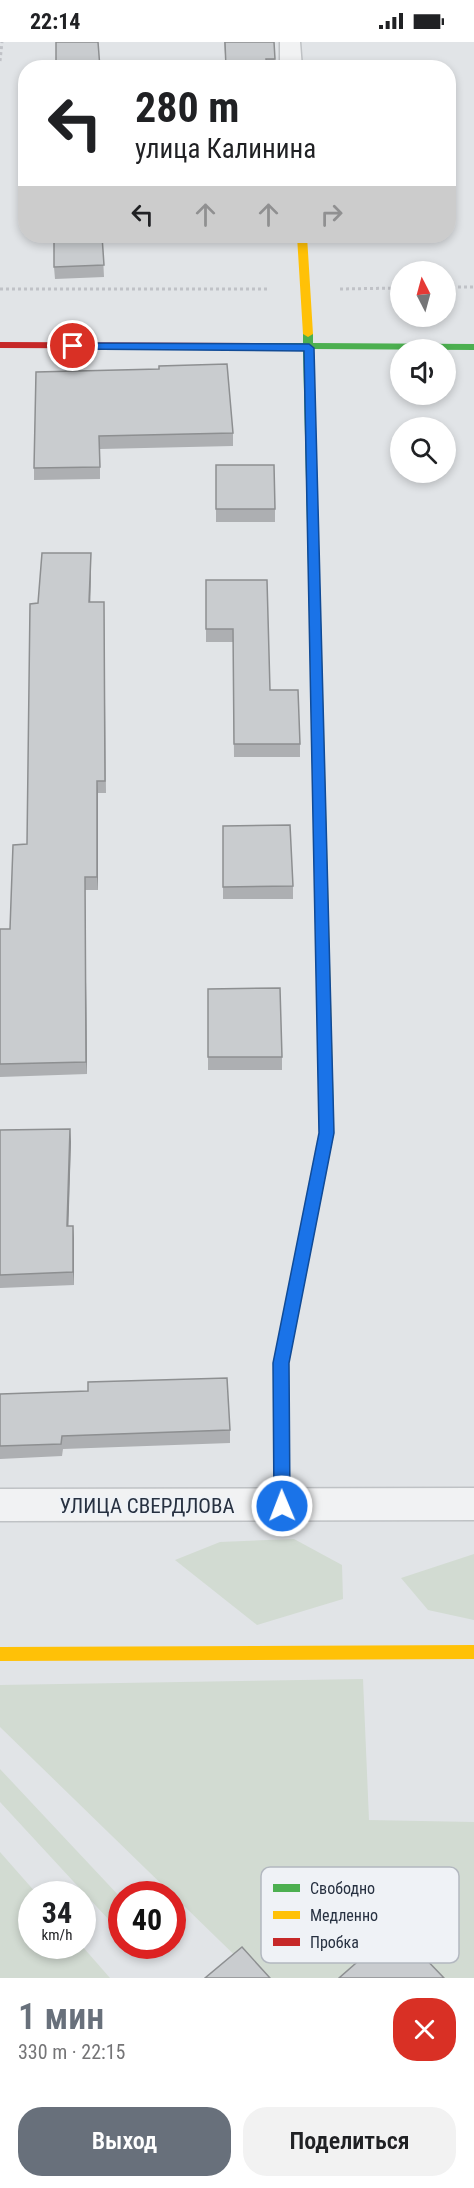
<!DOCTYPE html>
<html lang="ru">
<head>
<meta charset="utf-8">
<style>
  body { margin:0; font-family:"Roboto Condensed",sans-serif; background:#f2f2f2; color:#202124; height:100vh; display:flex; flex-direction:column; font-size:22px; white-space:nowrap }
  * { box-sizing:border-box; margin:0 }
  p { font-size:20px; color:#757577 }
  .icon { flex:none; width:33px; height:33px; fill:none; stroke:currentColor; stroke-width:2; stroke-linecap:round; stroke-linejoin:round }
  .map { position:relative; height:1936px; overflow:hidden }
  .drawer { display:flex; flex-direction:column; background:#fff; flex:1 }
  .drawer>* { flex:none }
  .top-card { position:absolute; left:18px; top:18px; width:438px; height:183px; border-radius:24px; box-shadow:0 3px 9px #0003; background:#fff; color:#202124; overflow:hidden }
  .needle { width:39px; rotate:354deg }
  .controls { position:absolute; left:390px; top:219px; display:grid; gap:12px }
  .controls a { display:grid; place-items:center; width:66px; height:66px; border-radius:50%; background:#fff; box-shadow:0 3px 9px #0003; font-size:30px }
  .speed { position:absolute; left:18px; top:1839px; display:flex; gap:12px; font-size:30px; font-weight:700; text-align:center }
  .speed>* { display:grid; place-content:center; width:78px; height:78px; border-radius:50%; background:#fff; box-shadow:0 3px 9px #0003; line-height:1 }
  .speed small { font-size:15px; font-weight:400 }
  .speed .limit { border:9px solid #d22; background:#fff; color:#111 }
  .pin { position:absolute; display:grid; place-items:center; width:51px; height:51px; color:#fff; margin:-26px; border:3px solid #fff; border-radius:50%; box-shadow:0 2px 6px #0007 }
  .me { position:absolute; width:66px; margin:-33px; rotate:359deg; stroke-linejoin:round; filter:drop-shadow(0 0 4px #0008) }
  .turn { display:flex; align-items:center; gap:21px; height:126px; padding:0 18px; font-size:27px }
  .turn .icon { width:78px; height:78px; stroke-width:2.5 }
  .turn b { display:block; font-size:42px; line-height:51px }
  .lanes { display:flex; align-items:center; height:57px; padding:0 18px; background:#0003; justify-content:center; gap:30px; direction:ltr }
  .lanes .off { opacity:.35 }
  .round { display:grid; place-items:center; flex:none; width:63px; height:63px; border-radius:24px; background:#f2f2f2 }
  .headline { display:flex; align-items:center; justify-content:space-between; height:102px; padding:0 18px }
  h1 { font-size:36px; font-weight:600; line-height:45px; color:#68707b }
  .primary-button { display:flex; gap:12px; margin-top:auto; padding:12px 18px }
  .primary-button a { flex:1; height:69px; border-radius:24px; background:#68707b; color:#fff; font-size:24px; font-weight:600; line-height:69px; text-align:center }
  .primary-button a+a { background:#f2f2f2; color:#202124 }
  .status { display:flex; justify-content:space-between; align-items:center; height:42px; padding:0 30px; background:#fff; direction:ltr }
  .status svg { height:16px; fill:currentColor }
  .map>svg:first-child { display:block }
  .green { fill:#d2dbd2 }
  .lines { fill:none; stroke-linecap:round; stroke-linejoin:round }
  .street-casing { stroke:#bfc2c5; stroke-width:3 }
  .path { stroke:#c0c2c7; stroke-width:3; stroke-dasharray:3 3; stroke-linecap:butt }
  .street { fill:#f1f2f3; fill-rule:evenodd }
  .fast { fill:#4caf50; fill-rule:evenodd }
  .slow { fill:#ffc107; fill-rule:evenodd }
  .jam { fill:#c62828; fill-rule:evenodd }
  .wall { fill:#adafb2 }
  .shaded-wall { fill:#8d8f91 }
  .building { fill:#c9cccf; stroke:#8d8f91; stroke-width:1.5 }
  .route { fill:#1a73e8; stroke:#114b97; stroke-width:1.5 }
  .labels { text-anchor:middle; dominant-baseline:central; stroke-width:5; stroke-linejoin:round; paint-order:stroke }
  .street-label { font-size:21px; fill:#273141; stroke:#eff2f6 }
  .key { fill:#eff2f6; stroke:#b3b8c0; stroke-width:1.5 }
  .key-label { font-size:16px; fill:#273141 }
</style>
</head>
<body>
<div class="status"><b>22:14</b><svg viewBox="0 0 49 12"><path d="M0 12V9h3v3zM5 12V6h3v6zM10 12V3h3v9zM15 12V0h3v12zM26 1h20v11H26zM47 4h2v5h-2z"/></svg></div>
<div class="map">
<svg width="474" height="1936" viewBox="0 0 474 1936">
  <rect width="100%" height="100%" fill="#e1e4e7"/>
  <path class="green" d="M294,1497L342,1523L343,1557L257,1583L175,1518L220,1500Z
    M474,1512V1578L428,1568L401,1536Z
    M363,1637L369,1778L474,1780V1936H258L0,1685V1643Z
    M0,1727L121,1856V1891L0,1760Z
    M0,1810L37,1852H32V1904H82L110,1936H0Z"/>
  <g class="lines">
    <g class="street-casing">
      <path id="street" d="M280,0H300L302,26H280Z
        M474,1446V1478L0,1479V1447Z"/>
    </g>
    <path class="path" d="M0,19L2,0
      M446,245H474
      M0,247H269
      M340,247L400,246"/>
    <use href="#street" class="street"/>
    <path class="fast" d="M308,289L313,292V301L474,302V308L313,307L322,612L316,616L310,612L303,307H256L251,304L256,301H303V292Z
      M326,1033L333,1038L334,1091L289,1321L290,1464L288,1469L282,1471L276,1469L274,1464L273,1321L320,1091L319,1038Z"/>
    <path class="slow" d="M297,194H307L313,292L308,295L303,292Z
      M316,608L322,612L333,1038L326,1043L319,1038L310,612Z
      M474,1603V1617L0,1619V1605Z"/>
    <path class="jam" d="M0,300L256,301L261,304L256,307L0,306Z"/>
  </g>
  <path class="wall" d="M224,0H274L275,26H226Z
    M102,194L104,235L55,237L54,225Z
    M36,330L233,391V404L100,407V437L34,438V426Z
    M216,423L275,467V480H216Z
    M91,511V523L90,560H104L106,751H98V848H85L87,1032L0,1035V887H10L27,802L38,561Z
    M206,538L300,702V715H234L233,600H206Z
    M223,784L293,844V857H223Z
    M208,947L282,1015V1028H208Z
    M70,1087L71,1100L68,1184H73L74,1243L0,1246V1088Z
    M0,1352L230,1388V1401L63,1407L62,1414L0,1417Z"/>
  <path class="shaded-wall" d="M91,511V523L90,573L89,560Z
    M97,739L98,751V848L97,835Z
    M85,835V848L87,1032L86,1020Z
    M70,1087L71,1100L68,1197L67,1184Z
    M73,1184L74,1196V1243L73,1230Z"/>
  <path class="building" d="M56,0H98L100,26H56Z
    M225,0H274L275,17H266L267,26H226Z
    M54,194H102L104,223L54,225Z
    M227,322L233,391L99,394L100,425L34,426L36,330L159,327V324Z
    M216,423H274L275,467H216Z
    M42,511H91L89,560H104L105,739H97V835H85L86,1020L0,1022V887H10L13,803L27,802L30,562L38,561Z
    M206,538H267L270,648H298L300,702H234L233,587H206Z
    M290,783L293,844L223,845V784Z
    M280,946L282,1015H208V947Z
    M70,1087L67,1184H73V1230L0,1233V1088Z
    M227,1336L230,1388L62,1394L61,1402L0,1404V1352L88,1349V1340Z
    M396,1886L444,1936H339Z
    M242,1905L270,1936H205Z"/>
  <path class="route" d="M69,301L309,302L314,306L334,1091L289,1321L290,1464L288,1469L282,1471L277,1469L274,1464L273,1321L319,1091L304,309L73,307L68,304Z"/>
  <g class="labels">
    <g class="street-label">
      <text x="147" y="1464">УЛИЦА СВЕРДЛОВА</text>
    </g>
  </g>
  <rect x="261" y="1825" width="198" height="96" rx="9" class="key"/>
  <rect x="273" y="1842" width="27" height="8" fill="#4caf50"/>
  <rect x="273" y="1869" width="27" height="8" fill="#ffc107"/>
  <rect x="273" y="1896" width="27" height="8" fill="#c62828"/>
  <g class="key-label">
    <text x="310" y="1852">Свободно</text>
    <text x="310" y="1879">Медленно</text>
    <text x="310" y="1906">Пробка</text>
  </g>
</svg>
<div class="controls">
<a><svg class="needle" viewBox="-14 -14 28 28"><path d="M0-13l5 13h-10z" fill="#e53935"/><path d="M0 13l5-13h-10z" fill="#757577"/></svg></a>
<a><svg class="icon" aria-label="sound" viewBox="0 0 24 24"><path d="M4 9h4l5-4v14l-5-4H4zM17 9q2 3 0 6"/></svg></a>
<a><svg class="icon" aria-label="search" viewBox="0 0 24 24"><circle cx="10" cy="10" r="6"/><path d="M15 15l6 6"/></svg></a>
</div>
<div class="speed"><div>34<small>km/h</small></div><div class="limit">40</div></div>
<div class="pin" style="left:73px;top:304px;background:#d93025"><svg class="icon" aria-label="arrive" viewBox="0 0 24 24"><path d="M6 21V4h12l-3 4 3 4H6"/></svg></div>
<svg class="me" style="left:282px;top:1464px" viewBox="-20 -20 40 40"><circle r="17" fill="#1a73e8" stroke="#fff" stroke-width="3"/><path d="M0-11L8 9 0 5-8 9z" fill="#fff"/></svg>
<div class="top-card">
<div class="turn"><svg class="icon" aria-label="left" viewBox="0 0 24 24"><path d="M17 20v-9H6M10 6l-5 5 5 5"/></svg><div><b>280 m</b>улица Калинина</div></div>
<div class="lanes"><svg class="icon" aria-label="left" viewBox="0 0 24 24"><path d="M17 20v-9H6M10 6l-5 5 5 5"/></svg><svg class="icon off" aria-label="ahead" viewBox="0 0 24 24"><path d="M12 20V5M6 11l6-6 6 6"/></svg><svg class="icon off" aria-label="ahead" viewBox="0 0 24 24"><path d="M12 20V5M6 11l6-6 6 6"/></svg><svg class="icon off" aria-label="right" viewBox="0 0 24 24"><path d="M7 20v-9h11M14 6l5 5-5 5"/></svg></div>
</div>
</div>
<section class="drawer">
<div class="headline"><div><h1>1 мин</h1><p>330 m · 22:15</p></div><a class="round" style="background:#d93025;color:#fff"><svg class="icon" aria-label="close" viewBox="0 0 24 24"><path d="M6 6l12 12M18 6L6 18"/></svg></a></div>
<div class="primary-button"><a>Выход</a><a>Поделиться</a></div>
</section>
</body>
</html>
